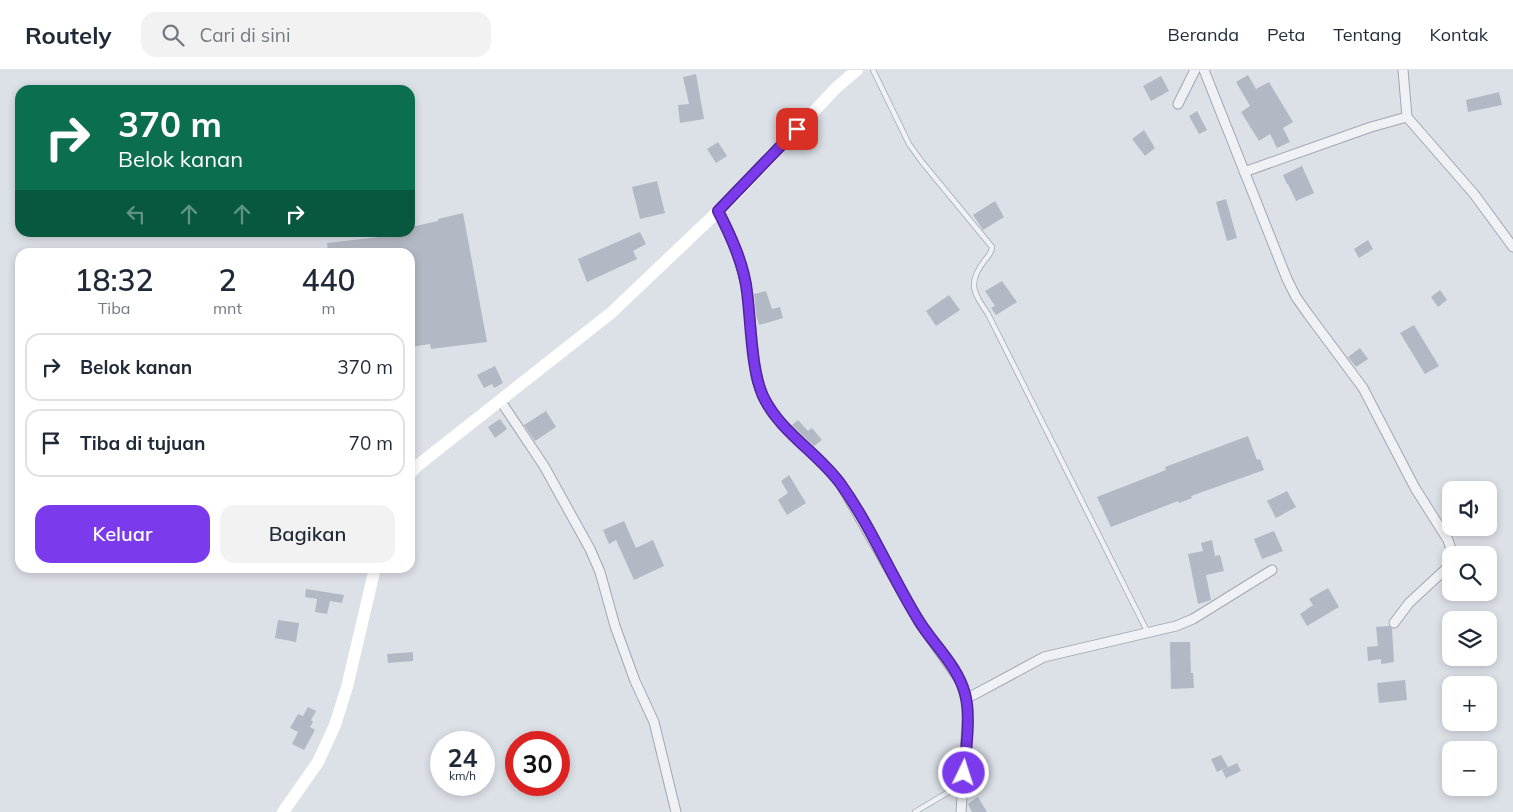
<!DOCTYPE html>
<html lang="id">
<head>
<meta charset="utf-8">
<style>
  body { margin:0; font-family:Mulish,sans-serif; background:#f2f2f3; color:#1f2937; height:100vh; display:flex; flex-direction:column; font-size:19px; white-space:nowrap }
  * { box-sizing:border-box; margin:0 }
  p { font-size:16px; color:#747a83 }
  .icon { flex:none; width:28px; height:28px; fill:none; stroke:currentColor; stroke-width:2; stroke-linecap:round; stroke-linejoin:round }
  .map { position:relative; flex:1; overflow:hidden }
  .drawer { position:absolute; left:15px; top:178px; width:400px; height:325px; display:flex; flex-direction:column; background:#fff; border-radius:15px; box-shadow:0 2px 8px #0003 }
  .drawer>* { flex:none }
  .top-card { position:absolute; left:15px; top:15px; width:400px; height:152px; border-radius:15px; box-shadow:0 2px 8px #0003; background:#0b6e4f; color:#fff; overflow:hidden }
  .tools { position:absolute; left:1442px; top:411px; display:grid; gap:10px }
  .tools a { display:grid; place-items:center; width:55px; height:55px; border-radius:10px; background:#fff; box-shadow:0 2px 8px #0003; font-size:25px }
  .speed { position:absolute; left:430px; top:661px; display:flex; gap:10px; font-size:25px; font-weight:700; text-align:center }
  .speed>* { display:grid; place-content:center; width:65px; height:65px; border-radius:50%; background:#fff; box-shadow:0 2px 8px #0003; line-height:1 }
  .speed small { font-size:12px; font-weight:400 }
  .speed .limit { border:8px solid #d22; background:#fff; color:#111 }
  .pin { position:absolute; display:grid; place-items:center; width:42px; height:42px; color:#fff; margin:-21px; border-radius:10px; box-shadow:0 2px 8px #0006 }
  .me { position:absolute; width:55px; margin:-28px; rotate:4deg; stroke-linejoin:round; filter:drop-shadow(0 0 4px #0008) }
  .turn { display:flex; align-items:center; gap:18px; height:105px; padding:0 20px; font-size:22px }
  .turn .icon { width:65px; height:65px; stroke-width:2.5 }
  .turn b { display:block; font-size:35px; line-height:42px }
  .lanes { display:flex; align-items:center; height:48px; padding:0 20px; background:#0003; justify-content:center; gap:25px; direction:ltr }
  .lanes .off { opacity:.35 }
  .eta { display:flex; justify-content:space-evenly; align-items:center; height:85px; text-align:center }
  .eta b { font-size:30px; font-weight:600; line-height:35px }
  .primary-button { display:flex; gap:10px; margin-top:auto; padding:10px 20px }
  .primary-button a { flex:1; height:58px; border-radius:15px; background:#7c3aed; color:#fff; font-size:20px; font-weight:600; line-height:58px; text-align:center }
  .primary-button a+a { background:#f2f2f3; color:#1f2937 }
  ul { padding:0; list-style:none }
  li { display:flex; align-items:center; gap:15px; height:68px; margin:0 10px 8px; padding:0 10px; border:2px solid #e0e1e3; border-radius:15px }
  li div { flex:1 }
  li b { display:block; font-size:19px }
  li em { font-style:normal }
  header { display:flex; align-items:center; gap:30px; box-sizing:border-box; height:70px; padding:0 25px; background:#fff; border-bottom:1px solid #e0e1e3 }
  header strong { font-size:24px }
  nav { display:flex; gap:28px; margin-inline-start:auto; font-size:18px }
  .search { width:350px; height:45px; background:#f2f2f3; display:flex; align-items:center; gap:12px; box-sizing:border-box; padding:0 18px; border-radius:15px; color:#747a83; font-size:19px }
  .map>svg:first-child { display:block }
  .building { fill:#b3b9c4 }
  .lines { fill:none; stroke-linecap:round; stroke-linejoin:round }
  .lane-casing { stroke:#a1a7b1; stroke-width:6 }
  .street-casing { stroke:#a1a7b1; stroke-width:11 }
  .lane { stroke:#eff1f5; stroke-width:4.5 }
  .street { stroke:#eff1f5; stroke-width:9 }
  .secondary { stroke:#fff; stroke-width:12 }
  .route-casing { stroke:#51269a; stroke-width:12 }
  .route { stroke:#7c3aed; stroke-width:9 }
</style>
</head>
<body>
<header>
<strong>Routely</strong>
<div class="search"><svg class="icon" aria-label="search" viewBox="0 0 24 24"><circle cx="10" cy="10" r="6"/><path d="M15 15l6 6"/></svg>Cari di sini</div>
<nav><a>Beranda</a><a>Peta</a><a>Tentang</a><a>Kontak</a></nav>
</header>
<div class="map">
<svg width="1513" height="742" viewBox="0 0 1513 742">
  <rect width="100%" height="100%" fill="#dce0e7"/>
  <path class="building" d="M696,4L704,49L680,53L678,35L689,34L683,7Z
    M1248,5L1256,19L1269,12L1293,52L1283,58L1290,72L1277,78L1270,64L1259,71L1241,42L1250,36L1236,12Z
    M1161,6L1169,21L1151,31L1143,16Z
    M1499,22L1502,35L1468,42L1466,30Z
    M1197,41L1207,60L1199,64L1189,46Z
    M1144,60L1155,78L1145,86L1132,69Z
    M718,72L727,86L716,93L707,79Z
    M1302,96L1314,123L1296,131L1288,114H1287L1283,105Z
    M657,111L665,143L640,149L632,117Z
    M1226,129L1237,168L1227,171L1216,132Z
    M995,131L1004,147L983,160L973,145Z
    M463,143L487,272L431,279L430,274L410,277V182H328L327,173L397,165L396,162H412L411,157L438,151V149Z
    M640,162L646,174L633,181L637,189L587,212L578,189Z
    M1368,170L1373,179L1359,188L1354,179Z
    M1002,211L1017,232L996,245L991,238L995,236L985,221Z
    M1440,220L1447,230L1438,237L1431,227Z
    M766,221L772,239L780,237L783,248L759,255L756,244L754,224Z
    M949,225L960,240L936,256L926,241Z
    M1414,255L1439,296L1425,304L1400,263Z
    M1360,278L1368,289L1356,297L1348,287Z
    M495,296L503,313L494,318L492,314L484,318L477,305Z
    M546,341L556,357L535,371L524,355Z
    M500,349L507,359L495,368L488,357Z
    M798,350L808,361L812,358L822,370L814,376L792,355Z
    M1248,366L1257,390L1260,389L1264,400L1191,426L1192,428L1179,433L1178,431L1111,457L1097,427L1166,400L1165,397Z
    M789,405L806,433L787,445L778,430L788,423L781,411Z
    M1287,421L1296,437L1276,448L1267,431Z
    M624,451L636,478L653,470L664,496L634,510L616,470L609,474L603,460Z
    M1274,461L1283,481L1262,489L1254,469Z
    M1212,470L1215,486L1220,485L1224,501L1206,505L1211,530L1198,534L1188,484L1203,481L1201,473Z
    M1328,518L1339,537L1307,556L1300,544L1313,535L1309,529Z
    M306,519L344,525L342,533L330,531L327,544L315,542L317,529L305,527Z
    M278,550L299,553L296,572L275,568Z
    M1389,556L1392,559L1394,592L1381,594V589L1368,591L1367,577L1378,576L1376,557Z
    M1170,572H1190L1191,603H1193L1194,618L1171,619Z
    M413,582V591L388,593L387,584Z
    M1405,610L1407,630L1379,633L1377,613Z
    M308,637L316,641L311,650L313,652L310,657L315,660L304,680L292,674L298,662L290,658L298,644L303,646Z
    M1221,685L1228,697L1217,702L1211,689Z
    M1237,693L1241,701L1226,708L1222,700Z
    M978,727L987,742H972L968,734Z"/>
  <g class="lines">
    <g class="lane-casing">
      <path id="lane" d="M873,0L909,74L922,92L992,177C992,183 988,186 985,190C967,213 973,222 988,244L1148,563
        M915,742L962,714"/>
    </g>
    <g class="street-casing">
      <path id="street" d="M1204,0L1287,209L1296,227L1308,244L1363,318L1415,418L1448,470L1453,485
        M1178,34L1195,0
        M1407,47L1474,124L1513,177
        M1244,102L1371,57L1407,47L1403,0
        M719,141C732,166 741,192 747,220L756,307L762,325L770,340L781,353L822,392L840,413L919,552L961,612L965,623L968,639L961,742
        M500,330L544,396L590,479L600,502L615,556L635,611L654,652L676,742
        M1394,553L1409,533L1449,496L1451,492
        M966,629L1044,587L1176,556L1193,549L1272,500"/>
    </g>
    <use href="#lane" class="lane"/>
    <use href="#street" class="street"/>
    <path class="secondary" d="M410,404L417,396L611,243L732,128L836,18L857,0
      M283,742L318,692L335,655L347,617L375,498"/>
  </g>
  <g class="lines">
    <g class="route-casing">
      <path id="route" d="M797,59L718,141C731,166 744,194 747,222C751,252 751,300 763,326C780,362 817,382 840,413C871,456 891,506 919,551C933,574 958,596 965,624C971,645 966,680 964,703"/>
    </g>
    <use href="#route" class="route"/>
  </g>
</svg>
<div class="tools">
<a><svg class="icon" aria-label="sound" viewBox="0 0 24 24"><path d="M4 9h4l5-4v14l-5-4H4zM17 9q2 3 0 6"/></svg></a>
<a><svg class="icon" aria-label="search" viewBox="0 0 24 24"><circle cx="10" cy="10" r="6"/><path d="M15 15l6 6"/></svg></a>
<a><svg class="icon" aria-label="layers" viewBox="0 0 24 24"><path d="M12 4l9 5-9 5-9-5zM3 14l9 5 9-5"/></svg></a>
<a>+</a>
<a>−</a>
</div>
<div class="speed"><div>24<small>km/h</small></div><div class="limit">30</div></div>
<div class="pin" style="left:797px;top:59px;background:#d93025"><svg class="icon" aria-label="arrive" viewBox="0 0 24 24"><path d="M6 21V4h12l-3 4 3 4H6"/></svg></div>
<svg class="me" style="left:964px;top:703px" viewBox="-20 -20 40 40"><circle r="17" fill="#7c3aed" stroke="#fff" stroke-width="3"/><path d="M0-11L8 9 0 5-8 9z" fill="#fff"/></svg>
<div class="top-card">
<div class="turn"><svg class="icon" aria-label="right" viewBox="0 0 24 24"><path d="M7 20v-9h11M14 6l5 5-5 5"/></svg><div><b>370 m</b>Belok kanan</div></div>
<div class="lanes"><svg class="icon off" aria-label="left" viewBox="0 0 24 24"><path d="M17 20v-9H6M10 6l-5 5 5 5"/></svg><svg class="icon off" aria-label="ahead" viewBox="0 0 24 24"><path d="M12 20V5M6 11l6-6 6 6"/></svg><svg class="icon off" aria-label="ahead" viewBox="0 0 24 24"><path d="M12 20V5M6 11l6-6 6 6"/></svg><svg class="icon" aria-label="right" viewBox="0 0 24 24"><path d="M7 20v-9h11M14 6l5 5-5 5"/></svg></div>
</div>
<section class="drawer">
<div class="eta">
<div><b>18:32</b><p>Tiba</p></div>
<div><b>2</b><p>mnt</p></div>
<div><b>440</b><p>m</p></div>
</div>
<ul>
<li><svg class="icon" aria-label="right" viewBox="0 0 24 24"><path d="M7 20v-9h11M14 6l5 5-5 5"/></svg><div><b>Belok kanan</b></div><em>370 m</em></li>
<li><svg class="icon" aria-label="arrive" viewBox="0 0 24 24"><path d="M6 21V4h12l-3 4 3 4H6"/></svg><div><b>Tiba di tujuan</b></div><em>70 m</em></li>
</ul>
<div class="primary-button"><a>Keluar</a><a>Bagikan</a></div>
</section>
</div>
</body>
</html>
